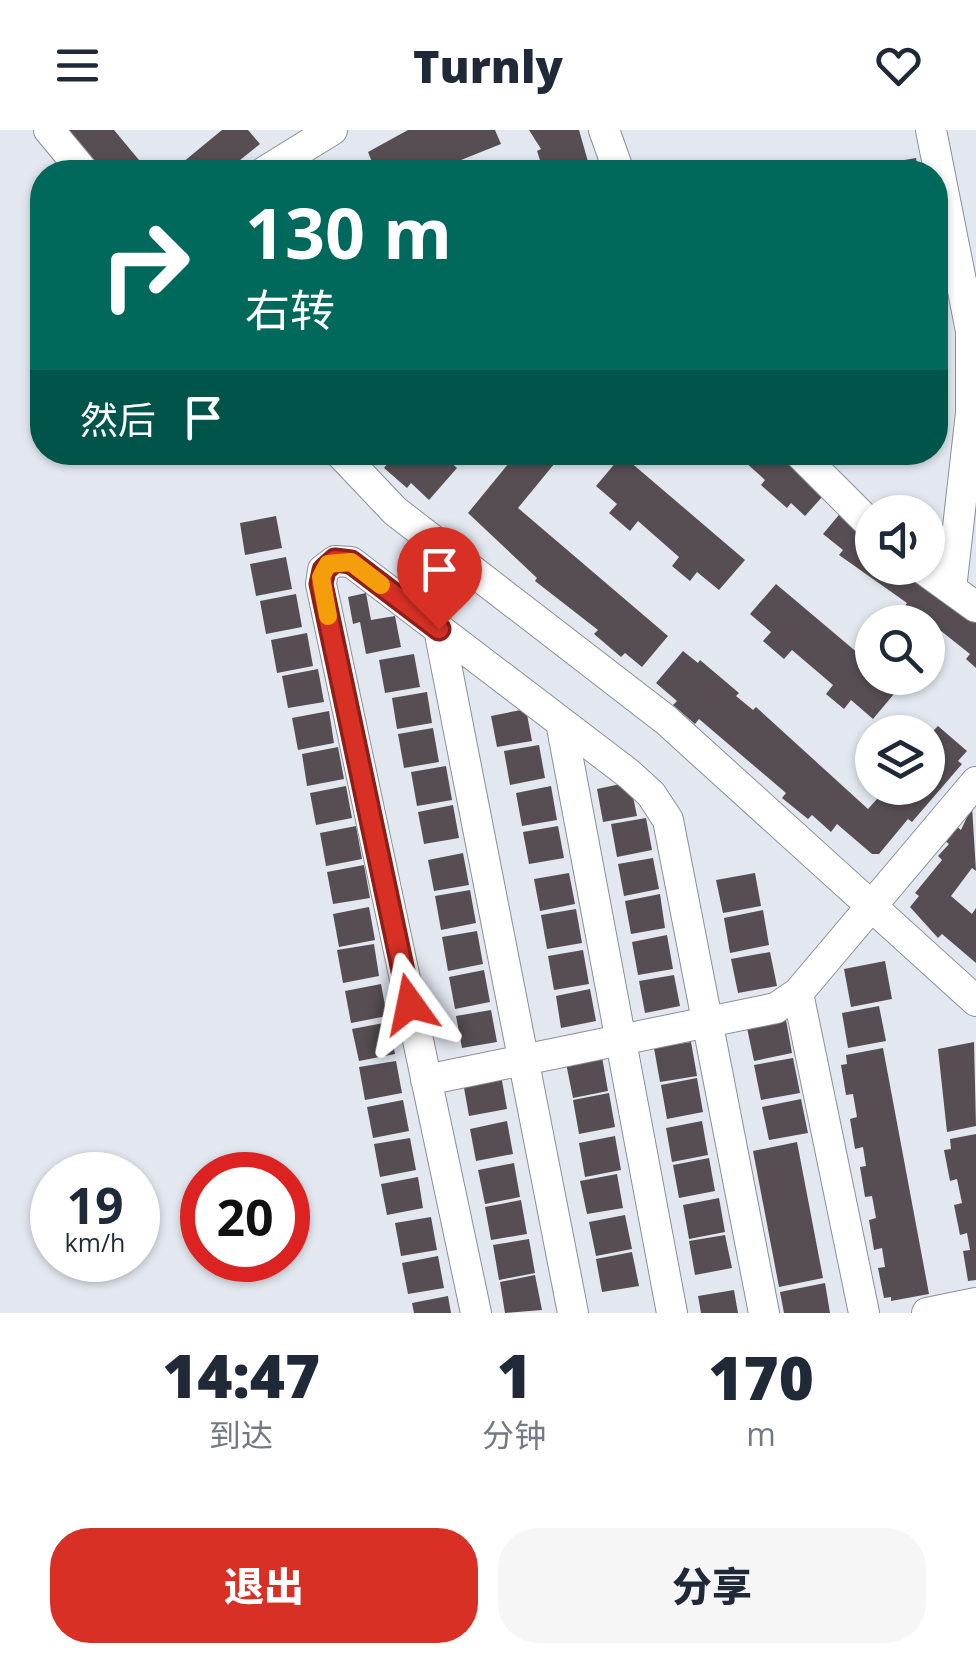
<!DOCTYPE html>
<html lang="zh">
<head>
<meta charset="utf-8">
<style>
  body { margin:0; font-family:"Open Sans","Noto Sans SC",sans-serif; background:#f6f6f7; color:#1f2937; height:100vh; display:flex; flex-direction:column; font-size:38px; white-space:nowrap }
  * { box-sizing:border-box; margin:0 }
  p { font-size:32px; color:#747a83 }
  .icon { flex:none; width:55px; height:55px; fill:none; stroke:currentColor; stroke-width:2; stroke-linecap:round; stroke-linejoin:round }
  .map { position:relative; height:1183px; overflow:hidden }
  .sheet { display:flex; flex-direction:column; background:#fff; flex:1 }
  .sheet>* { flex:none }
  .banner { position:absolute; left:30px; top:30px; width:918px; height:305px; border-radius:40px; box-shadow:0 2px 8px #0004; background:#00695c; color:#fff; overflow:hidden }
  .controls { position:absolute; left:855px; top:365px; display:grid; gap:20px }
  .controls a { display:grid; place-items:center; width:90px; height:90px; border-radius:50%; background:#fff; box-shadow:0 2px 8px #0004; font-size:50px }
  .speed { position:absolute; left:30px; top:1022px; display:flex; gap:20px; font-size:50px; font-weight:700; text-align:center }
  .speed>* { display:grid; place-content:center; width:130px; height:130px; border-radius:50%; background:#fff; box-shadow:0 2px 8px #0004; line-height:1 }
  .speed small { font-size:25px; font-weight:400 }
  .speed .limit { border:15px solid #d22; background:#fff; color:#111 }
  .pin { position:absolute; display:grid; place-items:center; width:85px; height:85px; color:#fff; margin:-102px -42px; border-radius:50% 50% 50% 0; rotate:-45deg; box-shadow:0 0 10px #0007 }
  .pin .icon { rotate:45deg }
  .me { position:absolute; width:110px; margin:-55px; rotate:348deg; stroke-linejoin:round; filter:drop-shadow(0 0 8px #0008) }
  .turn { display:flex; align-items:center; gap:35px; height:210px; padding:0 50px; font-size:45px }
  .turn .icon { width:130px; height:130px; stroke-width:2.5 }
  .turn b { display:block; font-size:70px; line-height:85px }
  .then { display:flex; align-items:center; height:95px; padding:0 50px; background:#0003; gap:20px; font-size:38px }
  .eta { display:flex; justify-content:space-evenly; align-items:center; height:170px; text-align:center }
  .eta b { font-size:60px; font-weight:800; line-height:70px }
  .button { display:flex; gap:20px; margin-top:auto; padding:20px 50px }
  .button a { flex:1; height:115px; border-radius:40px; background:#d93025; color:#fff; font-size:40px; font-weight:800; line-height:115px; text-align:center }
  .button a+a { background:#f6f6f7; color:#1f2937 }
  header { display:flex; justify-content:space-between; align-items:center; height:130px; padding:0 50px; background:#fff; font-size:45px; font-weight:800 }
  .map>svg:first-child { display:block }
  .building { fill:#564e52 }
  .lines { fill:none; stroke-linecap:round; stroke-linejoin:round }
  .minor-casing { stroke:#8a8f96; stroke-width:32 }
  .minor { stroke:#fff; stroke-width:30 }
  .route-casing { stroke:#8d1f18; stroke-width:25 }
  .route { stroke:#d93025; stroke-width:18 }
  .slow { stroke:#f59e0b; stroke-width:18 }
</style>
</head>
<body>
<header><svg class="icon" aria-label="menu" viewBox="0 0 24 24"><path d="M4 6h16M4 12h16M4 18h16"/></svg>Turnly<svg class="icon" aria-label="heart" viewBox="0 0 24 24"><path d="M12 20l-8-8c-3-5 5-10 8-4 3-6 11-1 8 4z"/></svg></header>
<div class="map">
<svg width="976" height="1183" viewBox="0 0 976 1183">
  <rect width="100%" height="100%" fill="#e3e8f0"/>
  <path class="building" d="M66,0H114L149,42H101Z
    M222,0H248L260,14L225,42H171Z
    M408,0H495L501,14L431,42H376L368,22Z
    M529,0H579L591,42H550L547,34L542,36L537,21L541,19Z
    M916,28L918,42H877L876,35Z
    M935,143L944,182L935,184Z
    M935,220L942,221L938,291H935Z
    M376,322H439L457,338L429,370L411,353L407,358L384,338L388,333Z
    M518,322H564L518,378L668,506L642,537L625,523L621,527L594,504L598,500L535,451L537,448L468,383Z
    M734,322H793L831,357L805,386L791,373L787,378L761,355L765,350Z
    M622,325L745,430L719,460L697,442L690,451L672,436L679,427L638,391L630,401L609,383L617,374L596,356Z
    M848,374L872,394V438H926L976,478V538L966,529L970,524L936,497L931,502L928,492H920L903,479L907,473L839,425L843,420L823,404Z
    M276,386L282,418L245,425L240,393Z
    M286,427L292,459L256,466L250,434Z
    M776,454L872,535V548H887L899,558L873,589L851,570L844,579L826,564L833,555L792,520L784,529L763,511L771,502L750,484Z
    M366,463L371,490L395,486L401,517L366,524L360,492L353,494L348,467Z
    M296,464L302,497L266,504L260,471Z
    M307,503L313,536L277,543L271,510Z
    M683,521L698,533L700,530L739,563L736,566L753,580L756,577L868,679L887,658H928V606L938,596L967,621L958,631L962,634L912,692L908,689L879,724H872L837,694L831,702L812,685L808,689L782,668L786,663L699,589L695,594L673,575L677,571L656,553Z
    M414,524L420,557L385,563L379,530Z
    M318,539L324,572L288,578L282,546Z
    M427,562L432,593L397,599L392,568Z
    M526,579L532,611L497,617L491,586Z
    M329,581L334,613L298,620L292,588Z
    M433,598L439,632L404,638L398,604Z
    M539,615L545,648L510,655L504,621Z
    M338,617L344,649L307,656L302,624Z
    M446,636L452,670L417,676L411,642Z
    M630,652L637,686L603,692L597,659Z
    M346,656L352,688L316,695L310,663Z
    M551,656L557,690L522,696L516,663Z
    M453,675L459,708L424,714L418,682Z
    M972,676L976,741L972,738L951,766L972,784L976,778V833L942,804L938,808L910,777L919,766L915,763L942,730L938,726L949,714L944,710L956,696L961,700Z
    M646,688L652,720L617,727L611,694Z
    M356,696L362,729L326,736L320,703Z
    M558,696L564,728L529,734L523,702Z
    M463,723L469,755L434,761L428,730Z
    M653,728L659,759L624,766L618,734Z
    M364,735L370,768L333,774L327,742Z
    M569,743L575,774L540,781L534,749Z
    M755,743L761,776L723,783L716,750Z
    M470,760L476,793L441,800L435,766Z
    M660,764L665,798L631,804L625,771Z
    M369,777L375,810L339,817L333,784Z
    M576,779L582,813L547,819L541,785Z
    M763,780L769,815L730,823L724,788Z
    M477,801L483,834L448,841L442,807Z
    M667,805L673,839L638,845L632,812Z
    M374,814L379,846L343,853L337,820Z
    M583,820L589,854L554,860L548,826Z
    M770,822L777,856L738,863L731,829Z
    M885,831L892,869L851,877L844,839Z
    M484,840L490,872L455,879L449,847Z
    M674,845L680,876L645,883L639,851Z
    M381,854L387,886L351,893L345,861Z
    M590,859L596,891L561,898L556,866Z
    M879,876L886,911L848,918L842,883Z
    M491,880L497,912L462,918L456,886Z
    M786,890L792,923L754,931L747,898Z
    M389,892L395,924L359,931L352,899Z
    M691,912L697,946L660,952L654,918Z
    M974,912L976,996L947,1002L938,919Z
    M883,918L929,1164L891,1171V1167L884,1168L878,1138L885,1137L882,1118L874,1120L869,1090L876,1088L872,1066L865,1067L860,1037L866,1036L863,1017L855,1019L850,989L857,987L853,964L846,965L841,935L847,934L846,925Z
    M602,927L608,961L573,968L566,933Z
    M793,928L800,963L761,970L754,935Z
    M396,931L402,963L365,970L359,937Z
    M501,945L507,979L469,986L463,952Z
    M697,948L703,982L667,989L661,955Z
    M609,963L615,997L579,1004L573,970Z
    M801,969L808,1003L769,1010L762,977Z
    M403,970L409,1001L373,1008L367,977Z
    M507,991L513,1024L476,1031L470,999Z
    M702,991L708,1025L672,1032L666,998Z
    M976,1004V1150L968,1151L963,1121L970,1120L967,1103L960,1105L954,1075L962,1073L957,1049L950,1051L944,1020L951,1019L950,1009Z
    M615,1006L621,1040L585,1047L579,1013Z
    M410,1008L416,1040L380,1047L374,1014Z
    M797,1012L823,1148L779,1157L753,1021Z
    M709,1028L715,1061L679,1068L673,1035Z
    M514,1033L520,1067L485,1074L478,1040Z
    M617,1044L623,1078L587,1084L580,1051Z
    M418,1047L423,1078L387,1085L381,1054Z
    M719,1068L725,1102L689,1109L683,1075Z
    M521,1070L527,1104L491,1110L485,1077Z
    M625,1085L632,1119L596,1126L589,1092Z
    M431,1087L437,1120L401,1126L395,1093Z
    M725,1105L732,1138L695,1145L689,1111Z
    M529,1109L535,1143L499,1150L493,1115Z
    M632,1122L639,1156L602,1162L596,1129Z
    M438,1126L444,1158L408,1164L402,1133Z
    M535,1145L542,1180L505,1183L500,1152Z
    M825,1153L830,1183H784L780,1162Z
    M734,1160L738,1183H701L698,1166Z
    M448,1166L451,1183H414L412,1173Z"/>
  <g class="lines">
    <g class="minor-casing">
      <path id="minor" d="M49,0L84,42
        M604,0L619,42
        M931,0L971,201V283L951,459
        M264,42L332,0
        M339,322L395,381L666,590L976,871
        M798,322L872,396
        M922,438L976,477
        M439,499L573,1183
        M561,592L672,1183
        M798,863L864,1183
        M426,950L776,878L798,863L976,652
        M476,1183L321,454L323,440L335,431L351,432L629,644L651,664L668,690L764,1183
        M927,1183L976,1173"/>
    </g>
    <use href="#minor" class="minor"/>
  </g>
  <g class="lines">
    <g class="route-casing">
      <path id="route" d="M410,874L321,454L324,440L335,430L351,432L439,499"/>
    </g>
    <use href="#route" class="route"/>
    <path class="slow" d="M328,486L321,447L328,434L351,432L381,455"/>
  </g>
</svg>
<div class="controls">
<a><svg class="icon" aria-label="sound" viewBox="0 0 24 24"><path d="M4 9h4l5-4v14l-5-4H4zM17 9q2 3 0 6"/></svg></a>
<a><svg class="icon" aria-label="search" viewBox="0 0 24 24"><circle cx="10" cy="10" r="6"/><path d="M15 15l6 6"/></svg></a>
<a><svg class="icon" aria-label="layers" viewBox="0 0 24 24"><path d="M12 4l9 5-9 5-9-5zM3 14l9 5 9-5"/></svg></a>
</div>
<div class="speed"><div>19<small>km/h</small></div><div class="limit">20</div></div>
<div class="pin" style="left:439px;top:499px;background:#d93025"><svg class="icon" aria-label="arrive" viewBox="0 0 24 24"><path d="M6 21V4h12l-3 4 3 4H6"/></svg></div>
<svg class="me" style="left:410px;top:874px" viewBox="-20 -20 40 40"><path d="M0-17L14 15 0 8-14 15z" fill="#d93025" stroke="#fff" stroke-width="4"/></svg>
<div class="banner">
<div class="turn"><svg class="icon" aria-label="right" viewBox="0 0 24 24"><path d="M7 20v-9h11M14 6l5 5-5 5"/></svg><div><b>130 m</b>右转</div></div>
<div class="then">然后<svg class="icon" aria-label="arrive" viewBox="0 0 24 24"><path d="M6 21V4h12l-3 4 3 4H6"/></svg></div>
</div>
</div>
<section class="sheet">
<div class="eta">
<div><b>14:47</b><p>到达</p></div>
<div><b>1</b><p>分钟</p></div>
<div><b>170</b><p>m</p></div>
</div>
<div class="button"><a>退出</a><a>分享</a></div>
</section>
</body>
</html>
